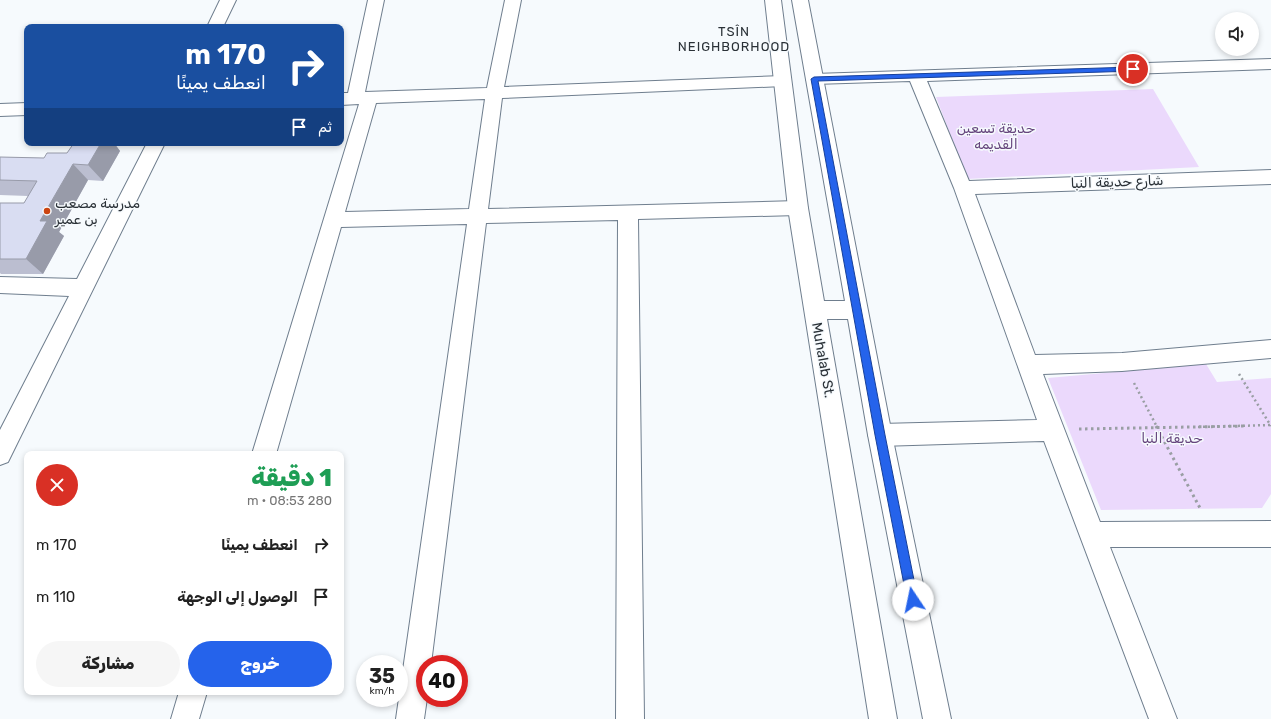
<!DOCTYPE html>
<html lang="ar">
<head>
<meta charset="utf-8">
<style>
  body { margin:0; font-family:Rubik,Vazirmatn,sans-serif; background:#f6f6f6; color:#222; direction:rtl; height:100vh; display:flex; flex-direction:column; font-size:15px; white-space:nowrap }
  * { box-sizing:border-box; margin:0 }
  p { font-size:13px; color:#767676 }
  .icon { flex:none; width:22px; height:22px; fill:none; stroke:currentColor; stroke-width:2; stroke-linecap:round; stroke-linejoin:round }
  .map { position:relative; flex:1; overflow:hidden; direction:ltr }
  .panel { position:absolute; left:24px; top:451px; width:320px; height:244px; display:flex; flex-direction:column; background:#fff; border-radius:8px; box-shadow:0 2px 6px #0003; direction:rtl }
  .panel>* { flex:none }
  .hud { position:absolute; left:24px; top:24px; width:320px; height:122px; border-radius:8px; box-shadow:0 2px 6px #0003; direction:rtl; background:#1a4fa0; color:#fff; overflow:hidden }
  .tools { position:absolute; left:1215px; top:12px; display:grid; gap:8px }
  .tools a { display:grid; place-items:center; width:44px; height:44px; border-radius:50%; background:#fff; box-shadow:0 2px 6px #0003; font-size:20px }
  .speed { position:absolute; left:356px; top:655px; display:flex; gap:8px; font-size:20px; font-weight:700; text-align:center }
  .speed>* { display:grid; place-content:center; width:52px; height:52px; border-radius:50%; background:#fff; box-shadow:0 2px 6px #0003; line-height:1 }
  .speed small { font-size:10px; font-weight:400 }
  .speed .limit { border:6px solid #d22; background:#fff; color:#111 }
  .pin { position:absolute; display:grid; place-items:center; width:34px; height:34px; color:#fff; margin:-17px; border:2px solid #fff; border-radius:50%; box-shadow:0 1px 4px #0007 }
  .me { position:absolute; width:44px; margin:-22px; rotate:349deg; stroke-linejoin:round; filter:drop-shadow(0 0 3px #0008) }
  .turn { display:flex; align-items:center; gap:14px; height:84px; padding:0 12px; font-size:18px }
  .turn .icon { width:52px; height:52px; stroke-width:2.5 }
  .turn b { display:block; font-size:28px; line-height:34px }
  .then { display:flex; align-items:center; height:38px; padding:0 12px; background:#0003; gap:8px; font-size:15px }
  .round { display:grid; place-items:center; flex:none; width:42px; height:42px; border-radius:21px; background:#f6f6f6 }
  .overview { display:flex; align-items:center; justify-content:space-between; height:68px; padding:0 12px }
  h1 { font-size:24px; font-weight:800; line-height:30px; color:#1e9e55 }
  .action { display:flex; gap:8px; margin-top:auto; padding:8px 12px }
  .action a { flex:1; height:46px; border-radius:24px; background:#2563eb; color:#fff; font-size:16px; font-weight:800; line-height:46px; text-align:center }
  .action a+a { background:#f6f6f6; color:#222 }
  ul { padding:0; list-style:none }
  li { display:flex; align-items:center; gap:12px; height:52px; padding:0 12px }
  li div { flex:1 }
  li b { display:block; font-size:15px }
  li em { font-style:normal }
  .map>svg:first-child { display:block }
  .green { fill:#ebd9fc }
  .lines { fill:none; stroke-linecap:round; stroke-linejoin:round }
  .street-casing { stroke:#6f7e8e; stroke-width:2 }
  .secondary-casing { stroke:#6f7e8e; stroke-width:2 }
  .path-far1 { stroke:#999ea3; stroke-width:2.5; stroke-dasharray:2 3; stroke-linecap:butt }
  .path { stroke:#999ea3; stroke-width:3; stroke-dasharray:2.5 3.5; stroke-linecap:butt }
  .street { fill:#fff; fill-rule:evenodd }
  .secondary { fill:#fff; fill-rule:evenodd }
  .wall { fill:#bbbed0 }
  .shaded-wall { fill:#989ba9 }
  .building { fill:#d9ddf2; stroke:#989ba9 }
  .route { fill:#2563eb; stroke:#184099 }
  .poi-dot { fill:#c41; stroke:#f6fafd; stroke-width:1.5 }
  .labels { text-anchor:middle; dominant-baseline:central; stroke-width:3; stroke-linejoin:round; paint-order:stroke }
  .far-neighbourhood-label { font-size:13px; letter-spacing:1px; fill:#2a3137; stroke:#f6fafd }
  .park-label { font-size:14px; fill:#66467e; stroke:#f6fafd }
  .street-label { font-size:14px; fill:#2a3137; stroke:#f6fafd }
  .poi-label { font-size:14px; fill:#2a3137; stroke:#f6fafd; text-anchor:start }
</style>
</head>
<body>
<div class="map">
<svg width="1271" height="719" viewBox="0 0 1271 719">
  <rect width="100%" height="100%" fill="#f6fafd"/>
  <path class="green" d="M1153,89L1199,167L967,179L936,97Z
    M1206,364L1217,382L1271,378V494L1262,508L1101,510L1048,378Z"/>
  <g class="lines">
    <g class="street-casing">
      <path id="street" d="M220,0H236L223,27H207Z
        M368,0H384L365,92L487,88L505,0H521L504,87L783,76L789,77L791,81L789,85L783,86L502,98L488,209L798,201L805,203L808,208L805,213L798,215L638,219L644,719H616L618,220L486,223L431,664H425V698H427L424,719H396L467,224L341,227L276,454H252L359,104L341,105V93H348ZM485,99L469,209L345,212L376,103Z
        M1271,59V69L927,81L969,181L1271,170V184L975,194L1035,355L1122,353L1271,340V358L1122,371L1043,374L1100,522L1271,521V547H1110L1177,719H1149L1044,441L880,446L872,443L868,435L872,427L880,424L1037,420L954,188L910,81L814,84L808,83L806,79L808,75L814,74Z
        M27,103V115L0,116V104Z
        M147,143H165L8,462L0,465V430L69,296L0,293V277L77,279Z
        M179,692H207L199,719H171Z"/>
    </g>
    <g class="secondary-casing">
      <path id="secondary" d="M765,0H781L808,208L824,301H845L792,0H808L892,435L951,719H923L868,435L848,319H827L897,719H869L788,208Z"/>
    </g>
    <path class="path-far1" d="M1239,374L1271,426
      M1134,383L1157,427
      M1198,427L1271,425"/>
    <path class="path" d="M1156,426L1200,508
      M1079,429L1246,426"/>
    <use href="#street" class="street"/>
    <use href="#secondary" class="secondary"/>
  </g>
  <path class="wall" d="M74,143H114L120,151L103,181L88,180L59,232L64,236L43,274H1L0,273V203H24L28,196L0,195V157L44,158L67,153Z"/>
  <path class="shaded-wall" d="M101,143H114L120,151L103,181L88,165Z
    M73,164L88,180L59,232L64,236L43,274L26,259L40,221Z"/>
  <path class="building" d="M74,143H101L88,165L73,164L40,221H47L26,259H0V203H24L37,181L0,180V157L44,158L47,153H67Z"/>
  <path class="route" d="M1133,67L1135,68V71L818,81L885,435L918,600L917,603L913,605L909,603L907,600L875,435L811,79L814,77Z"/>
  <circle class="poi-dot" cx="47" cy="211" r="4"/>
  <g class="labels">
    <g class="far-neighbourhood-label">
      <text x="734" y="31">TSÎN<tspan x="734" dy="15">NEIGHBORHOOD</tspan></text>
    </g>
    <g class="park-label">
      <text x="996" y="128">حديقة تسعين<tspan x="996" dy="16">القديمه</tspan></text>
      <text x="1172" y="438">حديقة النبا</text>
    </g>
    <g class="street-label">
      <text transform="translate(1117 182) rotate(-2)">شارع حديقة النبا</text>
      <text transform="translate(823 360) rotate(80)">Muhalab St.</text>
    </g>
    <g class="poi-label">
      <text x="55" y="203">مدرسة مصعب<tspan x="55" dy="16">بن عمير</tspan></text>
    </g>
  </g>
</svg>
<div class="tools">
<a><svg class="icon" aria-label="sound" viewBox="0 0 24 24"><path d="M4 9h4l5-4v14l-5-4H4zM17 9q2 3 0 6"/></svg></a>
</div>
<div class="speed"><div>35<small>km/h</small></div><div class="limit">40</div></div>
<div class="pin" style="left:1133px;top:69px;background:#d93025"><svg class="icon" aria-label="arrive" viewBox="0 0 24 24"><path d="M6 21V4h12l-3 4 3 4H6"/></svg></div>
<svg class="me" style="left:913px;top:600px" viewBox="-20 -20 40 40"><circle r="19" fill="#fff"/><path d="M0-13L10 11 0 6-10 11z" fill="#2563eb"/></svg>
<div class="hud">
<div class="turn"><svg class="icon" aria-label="right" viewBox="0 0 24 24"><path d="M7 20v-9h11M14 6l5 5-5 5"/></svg><div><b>170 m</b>انعطف يمينًا</div></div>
<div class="then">ثم<svg class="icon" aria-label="arrive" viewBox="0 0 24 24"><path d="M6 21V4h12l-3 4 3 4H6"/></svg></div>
</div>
<section class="panel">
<div class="overview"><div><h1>1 دقيقة</h1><p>280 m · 08:53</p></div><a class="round" style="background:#d93025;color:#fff"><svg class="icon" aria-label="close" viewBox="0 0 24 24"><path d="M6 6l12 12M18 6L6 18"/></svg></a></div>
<ul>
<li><svg class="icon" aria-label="right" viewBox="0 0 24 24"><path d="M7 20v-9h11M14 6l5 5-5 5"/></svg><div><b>انعطف يمينًا</b></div><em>170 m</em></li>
<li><svg class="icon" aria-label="arrive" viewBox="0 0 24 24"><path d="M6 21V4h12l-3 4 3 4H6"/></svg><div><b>الوصول إلى الوجهة</b></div><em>110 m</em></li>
</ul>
<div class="action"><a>خروج</a><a>مشاركة</a></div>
</section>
</div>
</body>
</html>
